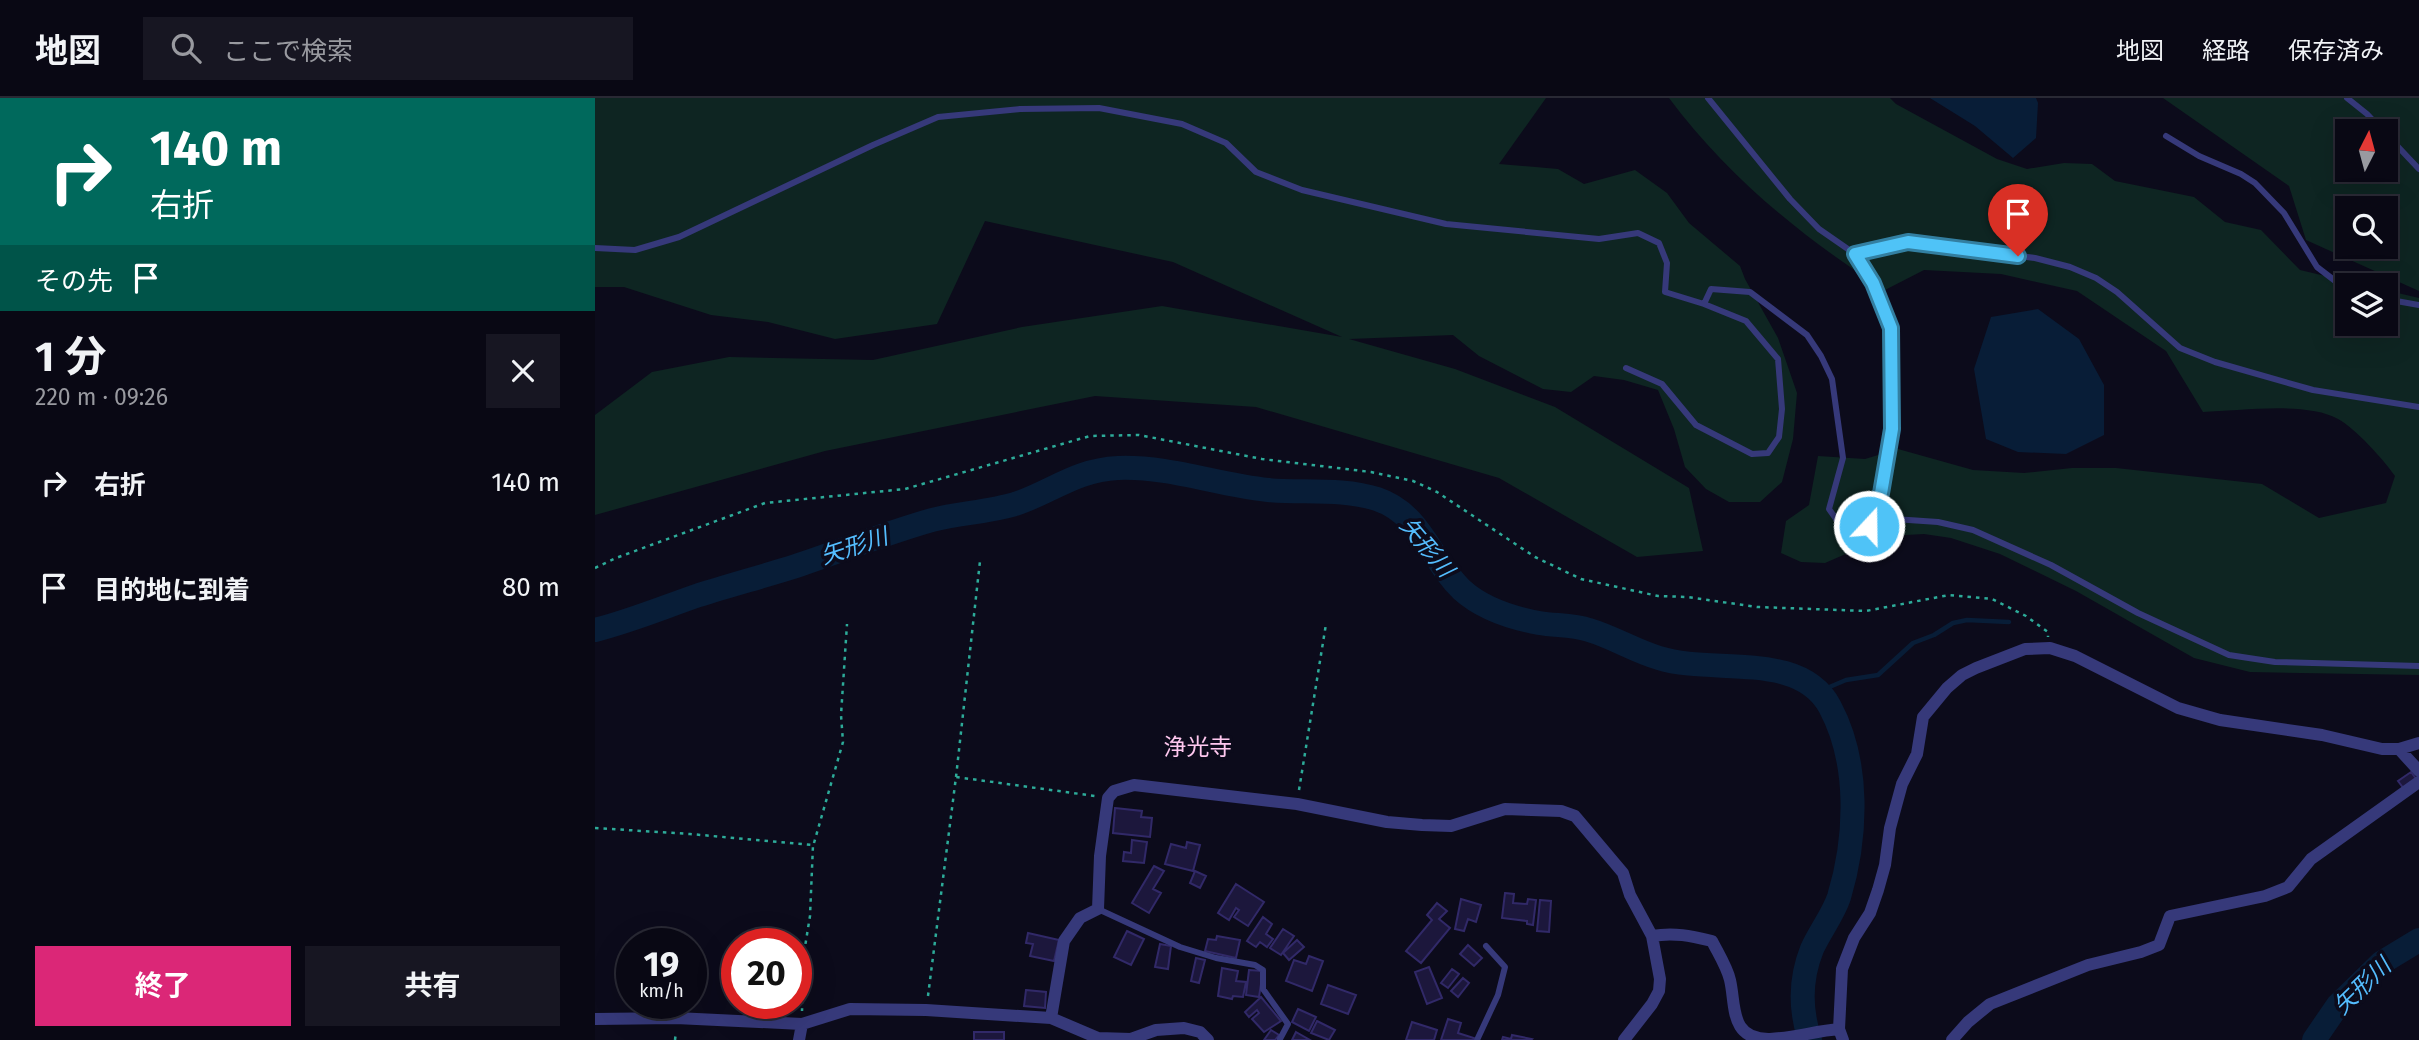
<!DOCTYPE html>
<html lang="ja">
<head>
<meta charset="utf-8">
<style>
  body { margin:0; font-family:"Fira Sans","Noto Sans JP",sans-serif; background:#171622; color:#f1f3f6; height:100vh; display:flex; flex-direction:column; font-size:26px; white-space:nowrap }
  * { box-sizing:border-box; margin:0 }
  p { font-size:23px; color:#999aa0 }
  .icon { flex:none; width:38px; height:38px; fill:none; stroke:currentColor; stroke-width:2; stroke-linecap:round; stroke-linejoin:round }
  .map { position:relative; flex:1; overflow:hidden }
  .sheet { display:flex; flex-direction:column; background:#090814; width:595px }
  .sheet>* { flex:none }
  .top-card { background:#00695c; color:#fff; overflow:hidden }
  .needle { width:46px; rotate:6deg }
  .buttons { position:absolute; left:1740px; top:21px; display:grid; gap:14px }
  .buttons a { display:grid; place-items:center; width:63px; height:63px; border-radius:0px; background:#090814; box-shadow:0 7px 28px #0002,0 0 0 2px #292934; font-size:35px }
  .speed { position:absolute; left:21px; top:830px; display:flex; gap:14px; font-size:35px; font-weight:700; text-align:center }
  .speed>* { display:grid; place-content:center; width:91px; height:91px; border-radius:50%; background:#090814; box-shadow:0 7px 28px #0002,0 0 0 2px #292934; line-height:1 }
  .speed small { font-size:18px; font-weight:400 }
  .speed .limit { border:10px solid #d22; background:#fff; color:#111 }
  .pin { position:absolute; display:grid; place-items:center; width:60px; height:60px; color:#fff; margin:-72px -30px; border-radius:50% 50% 50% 0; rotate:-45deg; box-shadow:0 0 7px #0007 }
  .pin .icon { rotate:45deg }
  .me { position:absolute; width:77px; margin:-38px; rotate:21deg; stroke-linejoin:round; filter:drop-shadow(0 0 5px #0008) }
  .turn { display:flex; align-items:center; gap:24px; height:147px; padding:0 35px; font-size:32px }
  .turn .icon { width:91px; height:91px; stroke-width:2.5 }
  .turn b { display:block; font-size:49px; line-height:60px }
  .then { display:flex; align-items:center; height:66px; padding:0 35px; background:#0003; gap:14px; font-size:26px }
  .round { display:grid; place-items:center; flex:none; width:74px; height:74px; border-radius:0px; background:#171622 }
  .head { display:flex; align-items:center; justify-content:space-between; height:119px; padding:0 35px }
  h1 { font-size:42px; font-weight:700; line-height:52px }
  .primary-button { display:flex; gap:14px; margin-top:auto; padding:14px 35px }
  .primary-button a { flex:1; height:80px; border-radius:0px; background:#db2777; color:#fff; font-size:28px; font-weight:700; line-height:80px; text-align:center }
  .primary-button a+a { background:#171622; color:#f1f3f6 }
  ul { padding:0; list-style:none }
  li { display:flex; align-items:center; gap:21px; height:105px; padding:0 35px }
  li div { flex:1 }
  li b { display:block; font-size:26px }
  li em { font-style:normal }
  header { display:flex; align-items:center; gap:42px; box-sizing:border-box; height:98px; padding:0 35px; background:#090814; border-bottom:2px solid #292934 }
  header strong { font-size:33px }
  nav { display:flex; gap:38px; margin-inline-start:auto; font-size:24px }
  .search { width:490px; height:63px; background:#171622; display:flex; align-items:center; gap:18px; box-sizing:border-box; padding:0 24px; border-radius:0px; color:#999aa0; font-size:26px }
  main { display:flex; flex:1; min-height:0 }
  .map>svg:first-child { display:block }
  .green { fill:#0e2522; fill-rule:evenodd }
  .water { fill:#081d37 }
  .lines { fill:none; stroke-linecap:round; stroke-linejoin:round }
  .stream { stroke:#081d37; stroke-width:4.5 }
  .river { stroke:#081d37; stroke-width:24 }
  .building { fill:#1c173c; stroke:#312968; stroke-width:2 }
  .path { stroke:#2dab99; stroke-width:2.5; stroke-dasharray:3.5 5; stroke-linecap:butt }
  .service { stroke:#36397a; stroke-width:6 }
  .minor { stroke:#36397a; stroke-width:12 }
  .route-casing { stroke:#337fa1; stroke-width:18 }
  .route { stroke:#4fc3f7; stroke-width:12 }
  .labels { text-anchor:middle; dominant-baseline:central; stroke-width:7; stroke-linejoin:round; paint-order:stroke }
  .water-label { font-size:23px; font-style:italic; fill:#54bdfe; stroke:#0c0b1b }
  .neighbourhood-label { font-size:23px; fill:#ffc8ef; stroke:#0c0b1b }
</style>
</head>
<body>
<header>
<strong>地図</strong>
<div class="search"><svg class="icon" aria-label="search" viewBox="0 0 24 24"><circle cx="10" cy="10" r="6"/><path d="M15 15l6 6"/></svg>ここで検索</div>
<nav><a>地図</a><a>経路</a><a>保存済み</a></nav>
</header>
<main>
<section class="sheet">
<div class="top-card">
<div class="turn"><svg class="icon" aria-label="right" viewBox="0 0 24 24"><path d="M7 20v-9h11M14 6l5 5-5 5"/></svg><div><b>140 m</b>右折</div></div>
<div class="then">その先<svg class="icon" aria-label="arrive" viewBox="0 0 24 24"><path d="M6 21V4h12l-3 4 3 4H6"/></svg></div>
</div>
<div class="head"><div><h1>1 分</h1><p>220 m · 09:26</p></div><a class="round"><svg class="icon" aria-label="close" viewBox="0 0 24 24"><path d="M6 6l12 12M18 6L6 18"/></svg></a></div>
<ul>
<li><svg class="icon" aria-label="right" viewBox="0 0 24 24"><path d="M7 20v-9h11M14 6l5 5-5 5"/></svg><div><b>右折</b></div><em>140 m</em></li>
<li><svg class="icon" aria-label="arrive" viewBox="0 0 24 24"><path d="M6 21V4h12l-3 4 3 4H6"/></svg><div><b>目的地に到着</b></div><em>80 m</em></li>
</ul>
<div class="primary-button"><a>終了</a><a>共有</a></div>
</section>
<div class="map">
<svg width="1824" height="942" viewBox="0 0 1824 942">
  <rect width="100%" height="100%" fill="#0c0b1b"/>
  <path class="green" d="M0,0H951L904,66L963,71L989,86L1040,72L1072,95L1094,125L1145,168L1150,181L1183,240L1202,295L1198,341L1187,384L1165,404H1134L1111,391L1090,369L1079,331L1063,292L1029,282L999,278L976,294L948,291L884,258L858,237L754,241L860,271L960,309L1094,390L1108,453L1042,459L904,380L661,309L500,298L230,353L0,417V317L57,274L134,259L278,262L427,229L567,208L747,239L578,164L390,123L342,226L240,241L173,224L116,217L29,189H0Z
    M1074,0H1295L1301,6L1402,61L1432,71L1469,65L1497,66L1520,83L1599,99L1630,124L1666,132L1705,172L1768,187H1752V226H1790V192L1824,200V577L1655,574L1599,560L1481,493L1405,456L1356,440L1329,436L1292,438L1230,465L1206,464L1186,455L1191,423L1214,407L1223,358L1270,361L1303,351L1378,372L1429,375L1477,370H1521L1667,386L1724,420L1791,405L1800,378C1788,361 1761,331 1743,321C1712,303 1644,313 1608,314L1571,253L1482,193L1406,176L1329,172L1290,192C1208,140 1132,78 1074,0Z
    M1568,0H1824V193L1711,142L1694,88ZM1752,33H1790V72H1752ZM1752,110H1790V149H1752Z"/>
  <path class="water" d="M1335,0H1441L1443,5L1441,40L1418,60L1380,28Z
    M1443,211L1484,241L1509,287V337L1471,356L1423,354L1391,341L1379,271L1396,219Z"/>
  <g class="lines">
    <path class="stream" d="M1225,593L1251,582L1283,577L1318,545L1339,537L1358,525L1372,522L1414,524"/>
    <path class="river" d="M0,532C36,523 69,509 104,497C136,487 169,478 201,468C246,453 291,435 337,422C364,415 393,414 420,406C457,394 480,372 523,370C574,368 623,387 673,392C708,395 748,390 782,401C827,416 836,463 867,492C888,511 917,520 944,525C961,528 977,526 994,532C1018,539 1040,553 1064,560C1117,577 1205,552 1235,609C1265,665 1262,739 1244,799C1238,817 1225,833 1217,851C1205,881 1205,912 1215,942
      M1719,942L1743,907L1786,865L1824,842"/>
  </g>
  <path class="building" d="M1816,674L1822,682L1809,691L1803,683Z
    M520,710L547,713L546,719L557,720L555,739L518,735Z
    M537,742L552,744L549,765L528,763L529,754L536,755Z
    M592,744L605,747L598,773L570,766L576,746L591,750Z
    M559,768L569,773L558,791L566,795L554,815L537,805Z
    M600,773L611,778L605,790L595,785Z
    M641,786L669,804L653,828L639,819L644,812L641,810L634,822L623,815Z
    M910,795L919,796L918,805L932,806L933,801L941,802L938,827L932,826V823L907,820Z
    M866,801L886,807L881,824L873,821L869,833L860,831Z
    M945,802L956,803L954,834L942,833Z
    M842,805L852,813L844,821L855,830L826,865L811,853L837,822L832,817Z
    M668,819L677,826L671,836L678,841L672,849L665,844L661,849L652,843Z
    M688,831L699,838L686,857L675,850Z
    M532,833L549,841L536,867L519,859Z
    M433,835L464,842L459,863L435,858L438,846L431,845Z
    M622,838L645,842L641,860L610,853L613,841L621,842Z
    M702,842L709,849L694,862L688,855Z
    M565,846L576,848L573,871L560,869Z
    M873,847L887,860L879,868L865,856Z
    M714,858L728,863L717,893L691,883L699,862L711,866Z
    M601,860L610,862L604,885L596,883Z
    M834,869L847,900L832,906L820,874Z
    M627,870L643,873L641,883L651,884L648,899L638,898L637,901L623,898Z
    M857,871L864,876L853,890L846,885Z
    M654,872L668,873L664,899L651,897Z
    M868,880L874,885L863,899L856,893Z
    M733,887L761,897L753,916L726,906Z
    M431,892L451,894L450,910L429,908Z
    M666,899L686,923L669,934L657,921L664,915L662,912L654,919L650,914Z
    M703,911L721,919L714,933L697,924Z
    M853,921L866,925L863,935L879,940L878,942H846Z
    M722,923L740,932L734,942L716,935Z
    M817,924L842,932L839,942H811Z
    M676,932L684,937L680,942H669Z
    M379,934H409V942H379Z
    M701,934L715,942H697Z
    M917,937L937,941L936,942H907L908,939L916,941Z"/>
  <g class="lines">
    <path class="path" d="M0,470L21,460L170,405L310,391L495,338L544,337L667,361L776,374L818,383L842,394L940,459L986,481L1063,498L1092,499L1162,509L1271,513L1354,497L1397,501L1431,518L1453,534V539
      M361,679L385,463
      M704,692L731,526
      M0,730L95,736L218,747L215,818L209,855L207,913
      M219,745L248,644L246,617L252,526
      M333,898L361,679L500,698
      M80,942L81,934"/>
    <path class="service" d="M1752,0L1772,16L1788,33
      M1790,35L1824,71
      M1571,38L1604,58L1646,76L1660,85L1689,115L1722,169L1752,192
      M0,150L40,152L84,139L278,47L343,19L425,11L504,10L587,26L631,45L661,74L707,92L851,126L1004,141L1043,135L1064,145L1072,165L1070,194L1109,206
      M1260,156L1313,144L1440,160L1475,169L1501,180L1522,194L1585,250L1620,264L1718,292L1824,309
      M1790,201L1824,207
      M1031,270L1067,286L1101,327L1157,356L1173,355L1184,339L1187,311L1183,261L1151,223L1109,206L1116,191L1155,194L1212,237L1226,258L1237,281L1248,360L1234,411L1246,428H1274L1284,420V407L1297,331L1296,230L1278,185L1260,156L1224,131L1195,101L1113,0
      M1284,420L1343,424L1378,432L1456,467L1543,515L1634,557L1680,564L1824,568
      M503,811L585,849L621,860L660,867L668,872V891L693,926L685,941
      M882,942L903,897L910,869L891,848"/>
    <path class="minor" d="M1804,651L1824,673
      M1057,838C1079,834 1096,838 1117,843C1123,855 1132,869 1135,882C1141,907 1134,942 1175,941C1198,940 1221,933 1244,931
      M456,920L469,843L485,820L503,811L505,758L513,700L519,693L539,687L702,706L792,724L827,727L856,728L910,711L966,713L980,718L1028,775L1035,797L1057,838L1065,881L1064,893L1057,906L1029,942
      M0,921L81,920L207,926L255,911L331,912L456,920L503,940L536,941L561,932L589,930L605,934L613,942
      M204,942L207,926
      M1248,942L1244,931L1247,871L1259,840L1275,815L1283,792L1290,767L1295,730L1307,686L1322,656L1328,619L1352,590L1367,577L1381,570L1430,551L1455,550L1480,558L1583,610L1625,622L1727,637L1787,651H1804L1824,645
      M1357,942L1373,924L1395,906L1493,867L1546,854L1564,847L1575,818L1670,798L1693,789L1716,761L1824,684"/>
  </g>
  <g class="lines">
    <g class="route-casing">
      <path id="route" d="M1274,428L1284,420V407L1297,331L1296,230L1278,185L1260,156L1313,144L1423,158"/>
    </g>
    <use href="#route" class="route"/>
  </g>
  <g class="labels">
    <g class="water-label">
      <text transform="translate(259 448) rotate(-18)">矢形川</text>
      <text transform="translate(832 449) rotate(50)">矢形川</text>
      <text transform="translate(1767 888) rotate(-44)">矢形川</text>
    </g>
    <g class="neighbourhood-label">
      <text x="603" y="649">浄光寺</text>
    </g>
  </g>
</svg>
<div class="buttons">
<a><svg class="needle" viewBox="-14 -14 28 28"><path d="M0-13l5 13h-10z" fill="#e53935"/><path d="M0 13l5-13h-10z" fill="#999aa0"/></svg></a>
<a><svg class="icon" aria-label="search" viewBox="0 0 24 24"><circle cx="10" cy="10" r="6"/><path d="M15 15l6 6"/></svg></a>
<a><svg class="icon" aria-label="layers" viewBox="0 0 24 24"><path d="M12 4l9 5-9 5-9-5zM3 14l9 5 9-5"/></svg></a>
</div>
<div class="speed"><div>19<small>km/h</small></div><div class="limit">20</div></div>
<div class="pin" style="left:1423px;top:158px;background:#d93025"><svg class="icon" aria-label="arrive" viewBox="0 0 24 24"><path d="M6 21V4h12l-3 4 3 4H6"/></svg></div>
<svg class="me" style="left:1274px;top:428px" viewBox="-20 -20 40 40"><circle r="17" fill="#4fc3f7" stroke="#fff" stroke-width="3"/><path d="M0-11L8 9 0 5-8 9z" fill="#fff"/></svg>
</div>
</main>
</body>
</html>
